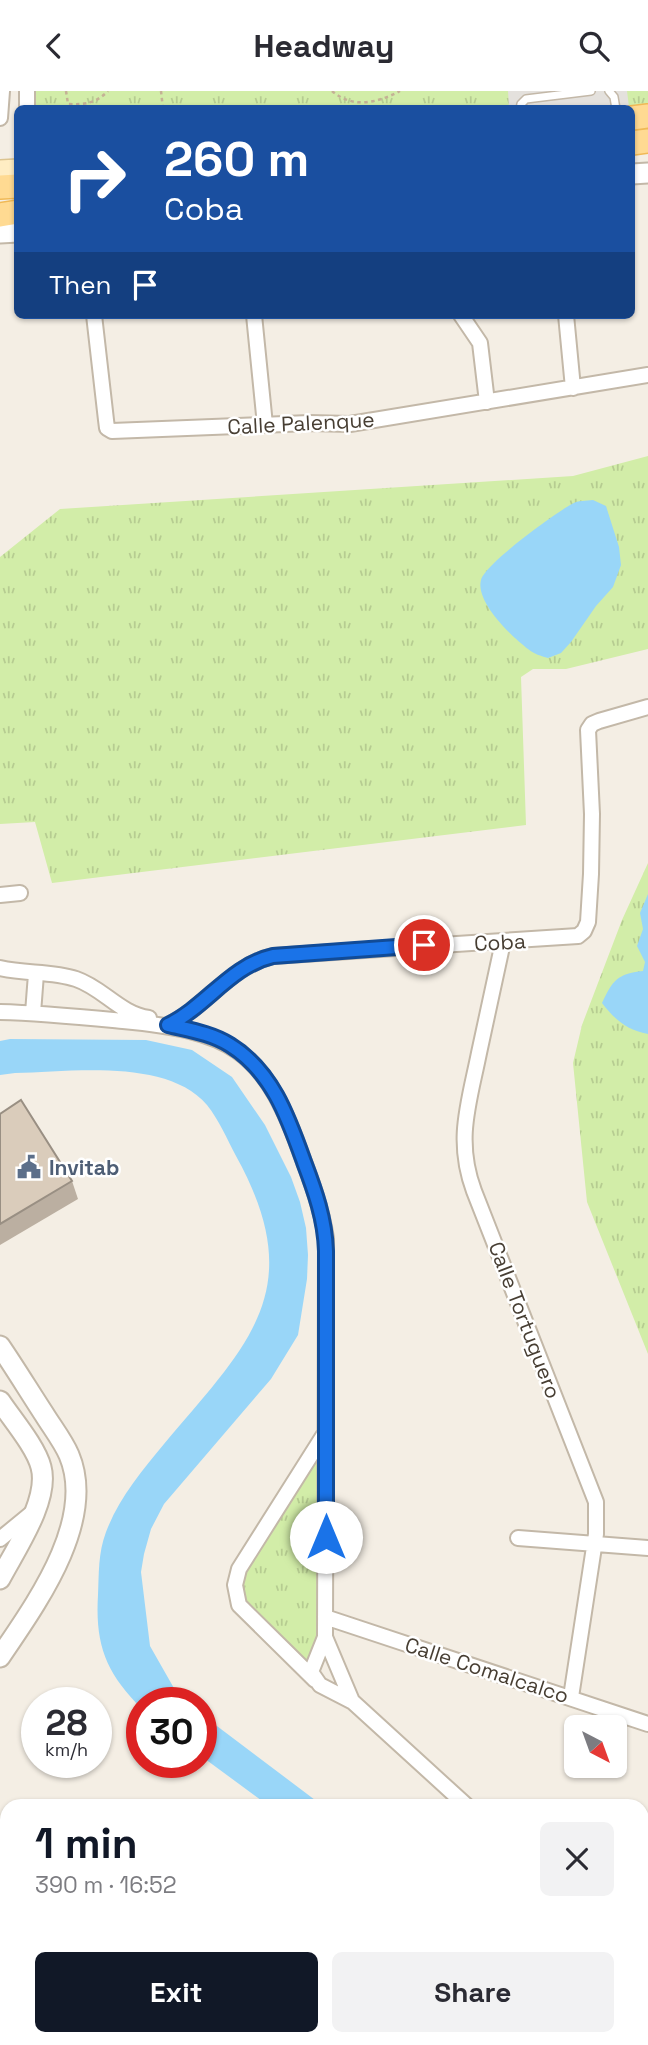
<!DOCTYPE html>
<html lang="en">
<head>
<meta charset="utf-8">
<style>
  body { margin:0; font-family:"Space Grotesk",sans-serif; background:#f2f2f3; color:#2b2b33; height:100vh; display:flex; flex-direction:column; font-size:26px; white-space:nowrap }
  * { box-sizing:border-box; margin:0 }
  p { font-size:23px; color:#7c7c81 }
  .icon { flex:none; width:38px; height:38px; fill:none; stroke:currentColor; stroke-width:2; stroke-linecap:round; stroke-linejoin:round }
  .map { position:relative; flex:1; overflow:hidden }
  .drawer { position:absolute; left:0px; top:1708px; width:649px; height:247px; display:flex; flex-direction:column; background:#fff; border-radius:21px 21px 0 0; box-shadow:0 2px 5px #0004 }
  .drawer>* { flex:none }
  .guide { position:absolute; left:14px; top:14px; width:621px; height:214px; border-radius:10px; box-shadow:0 2px 5px #0004; background:#1a4fa0; color:#fff; overflow:hidden }
  .needle { width:46px; rotate:139deg }
  .tools { position:absolute; left:564px; top:1624px; display:grid; gap:14px }
  .tools a { display:grid; place-items:center; width:63px; height:63px; border-radius:10px; background:#fff; box-shadow:0 2px 5px #0004; font-size:35px }
  .speed { position:absolute; left:21px; top:1596px; display:flex; gap:14px; font-size:35px; font-weight:700; text-align:center }
  .speed>* { display:grid; place-content:center; width:91px; height:91px; border-radius:50%; background:#fff; box-shadow:0 2px 5px #0004; line-height:1 }
  .speed small { font-size:18px; font-weight:400 }
  .speed .limit { border:10px solid #d22; background:#fff; color:#111 }
  .pin { position:absolute; display:grid; place-items:center; width:60px; height:60px; color:#fff; margin:-30px; border:4px solid #fff; border-radius:50%; box-shadow:0 2px 7px #0007 }
  .me { position:absolute; width:77px; margin:-38px; rotate:0deg; stroke-linejoin:round; filter:drop-shadow(0 0 5px #0008) }
  .turn { display:flex; align-items:center; gap:24px; height:147px; padding:0 35px; font-size:32px }
  .turn .icon { width:91px; height:91px; stroke-width:2.5 }
  .turn b { display:block; font-size:49px; line-height:60px }
  .then { display:flex; align-items:center; height:66px; padding:0 35px; background:#0003; gap:14px; font-size:26px }
  .round { display:grid; place-items:center; flex:none; width:74px; height:74px; border-radius:10px; background:#f2f2f3 }
  .head { display:flex; align-items:center; justify-content:space-between; height:119px; padding:0 35px }
  h1 { font-size:42px; font-weight:700; line-height:52px; color:#111827 }
  .primary-button { display:flex; gap:14px; margin-top:auto; padding:14px 35px }
  .primary-button a { flex:1; height:80px; border-radius:10px; background:#111827; color:#fff; font-size:28px; font-weight:700; line-height:80px; text-align:center }
  .primary-button a+a { background:#f2f2f3; color:#2b2b33 }
  header { display:flex; justify-content:space-between; align-items:center; height:91px; padding:0 35px; background:#fff; font-size:32px; font-weight:700 }
  .map>svg:first-child { display:block }
  .grass { fill:url(#grass-tufts) }
  .parking { fill:#e4e1dd }
  .water { fill:#99d6f8 }
  .lines { fill:none; stroke-linecap:round; stroke-linejoin:round }
  .service-casing { stroke:#c3b8a8; stroke-width:10 }
  .minor-casing { stroke:#c3b8a8; stroke-width:18 }
  .tertiary-casing { stroke:#c3b8a8; stroke-width:23 }
  .secondary-casing { stroke:#dcc490; stroke-width:24 }
  .primary-casing { stroke:#f0b956; stroke-width:26 }
  .path { stroke:#c4b195; stroke-width:2.5; stroke-dasharray:3.5 3.5; stroke-linecap:butt }
  .service { stroke:#fff; stroke-width:7 }
  .minor { stroke:#fff; stroke-width:14 }
  .tertiary { stroke:#fff; stroke-width:19 }
  .secondary { stroke:#ffedc3; stroke-width:21 }
  .primary { stroke:#ffda92; stroke-width:23 }
  .wall { fill:#bbafa1 }
  .building { fill:#daccbb; stroke:#998f83; stroke-width:2 }
  .route-casing { stroke:#114b97; stroke-width:18 }
  .route { stroke:#1a73e8; stroke-width:12 }
  .labels { text-anchor:middle; dominant-baseline:central; stroke-width:5; stroke-linejoin:round; paint-order:stroke }
  .street-label { font-size:21px; fill:#473e33; stroke:#fff }
  .service-label { font-size:21px; font-weight:bold; fill:#4e5e75; stroke:#fff; text-anchor:start }
</style>
</head>
<body>
<header><svg class="icon" aria-label="back" viewBox="0 0 24 24"><path d="M15 5l-7 7 7 7"/></svg>Headway<svg class="icon" aria-label="search" viewBox="0 0 24 24"><circle cx="10" cy="10" r="6"/><path d="M15 15l6 6"/></svg></header>
<div class="map">
<svg width="648" height="1954" viewBox="0 0 648 1954">
  <defs>
    <pattern id="grass-tufts" width="24" height="20" patternUnits="userSpaceOnUse" patternTransform="scale(1.75)"><rect width="24" height="20" fill="#d2eda8"/><path d="M3 7l-1-3M5 7V3M7 7l1-3M15 17l-1-3M17 17v-4M19 17l1-3" fill="none" stroke="#b6cc91"/></pattern>
  </defs>
  <rect width="100%" height="100%" fill="#f4eee4"/>
  <path class="grass" d="M27,0H648V13L608,18H27Z
    M648,365V558L566,578H533L521,586L526,734L52,792L35,731L0,733V466L60,418L573,385Z
    M648,772V1263L587,1111L573,972L582,934L622,829Z
    M326,1340L325,1546L313,1572L302,1577L248,1524L239,1478Z"/>
  <path class="parking" d="M508,0H627L629,16L509,17Z"/>
  <path class="water" d="M593,409L606,415L619,456L621,474L613,496L596,515L571,551L561,562L548,567C541,565 534,563 528,558C512,546 475,511 481,489C485,473 555,422 572,413C578,409 586,410 593,409Z
    M648,803V943C627,939 615,929 602,912C613,889 617,883 643,880L645,871L637,855L643,838L640,822Z
    M10,948L146,949L192,959L232,986L265,1034L291,1086L300,1111L306,1137L308,1164L307,1188L298,1244L271,1288L164,1413L151,1438L144,1463L141,1481L150,1555L179,1606L187,1612H142V1618C106,1582 95,1554 98,1504C99,1483 98,1462 106,1441C119,1407 141,1381 164,1353C249,1252 310,1199 236,1065C227,1048 219,1029 207,1014C167,967 71,981 15,982L0,984V950Z
    M201,1623L323,1715H269L201,1665Z
    M550,1948H588L594,1954H557Z"/>
  <g class="lines">
    <g class="service-casing">
      <path id="service" d="M609,0L614,6L616,18
        M520,18L521,13L526,8L591,0"/>
    </g>
    <g class="minor-casing">
      <path id="minor" d="M27,18V0
        M0,27L2,0
        M94,224L106,329L107,337L112,340L309,332L350,333L648,284
        M254,224L265,334
        M461,224L480,252L487,311
        M566,224L573,297
        M0,804L20,802
        M503,851C495,888 487,925 479,962C469,1012 455,1049 474,1100L596,1411V1443L571,1606
        M0,877C25,883 52,880 76,888C103,897 120,923 149,927
        M0,921C41,922 81,926 123,930C228,940 263,956 300,1060C311,1089 321,1116 326,1147L325,1546L311,1581L320,1594L353,1611L467,1715
        M33,922L36,883
        M168,934C207,915 230,875 273,865L578,845L584,840L588,831L591,783L592,723L588,639L592,633L599,630L648,616
        M518,1447L648,1457
        M0,1448L33,1421
        M325,1526L648,1633
        M325,1546L352,1610
        M315,1589L239,1514L235,1494L239,1478L325,1342
        M642,1754L648,1749
        M0,1808L7,1810
        M0,1854L7,1850
        M642,1873L648,1878
        M52,1954L70,1948
        M228,1954L231,1948"/>
    </g>
    <g class="tertiary-casing">
      <path id="tertiary" d="M632,83L648,82
        M0,142L18,141
        M0,1255C15,1277 29,1300 44,1323C52,1336 63,1350 69,1364C97,1430 35,1514 0,1566
        M0,1310C12,1328 36,1356 41,1376C50,1409 15,1459 0,1488
        M0,1777L7,1780
        M418,1948L439,1954
        M494,1948L507,1954"/>
    </g>
    <g class="secondary-casing">
      <path id="secondary" d="M0,80L18,79"/>
    </g>
    <g class="primary-casing">
      <path id="primary" d="M632,27L648,25
        M632,52L648,50
        M0,96L18,95
        M0,124L18,121"/>
    </g>
    <path class="path" d="M66,0L68,13C85,14 96,12 108,0
      M161,0L163,18
      M332,0C353,18 377,12 400,0"/>
    <use href="#service" class="service"/>
    <use href="#minor" class="minor"/>
    <use href="#tertiary" class="tertiary"/>
    <use href="#secondary" class="secondary"/>
    <use href="#primary" class="primary"/>
  </g>
  <path class="wall" d="M0,1023L72,1090L78,1108L0,1154Z"/>
  <path class="building" d="M21,1009L72,1090L0,1133V1023Z"/>
  <g class="lines">
    <g class="route-casing">
      <path id="route" d="M326,1446V1160C325,1128 315,1100 304,1071C288,1026 272,980 230,954C211,942 189,939 168,934C207,915 230,875 273,865L424,854"/>
    </g>
    <use href="#route" class="route"/>
  </g>
  <defs>
    <g id="civic-bare" transform="scale(1.89)"><path d="M-.6-6.5H3V-4.5H.6V-3L4-1V1h2V6H-6V1h2V-1L-.6-3ZM-1.2 2.5V6h2.4V2.5Z" fill="#5c6f8a" stroke="#fff" stroke-width="2.5" paint-order="stroke"/></g>
  </defs>
  <g fill-rule="evenodd">
    <use href="#civic-bare" x="29" y="1076"/>
  </g>
  <g class="labels">
    <g class="street-label">
      <text transform="translate(301 332) rotate(-3)">Calle Palenque</text>
      <text transform="translate(500 851) rotate(-3)">Coba</text>
      <text transform="translate(525 1229) rotate(69)">Calle Tortuguero</text>
      <text transform="translate(487 1579) rotate(18)">Calle Comalcalco</text>
    </g>
    <g class="service-label">
      <text x="49" y="1076">Invitab</text>
    </g>
  </g>
</svg>
<div class="tools">
<a><svg class="needle" viewBox="-14 -14 28 28"><path d="M0-13l5 13h-10z" fill="#e53935"/><path d="M0 13l5-13h-10z" fill="#7c7c81"/></svg></a>
</div>
<div class="speed"><div>28<small>km/h</small></div><div class="limit">30</div></div>
<div class="pin" style="left:424px;top:854px;background:#d93025"><svg class="icon" aria-label="arrive" viewBox="0 0 24 24"><path d="M6 21V4h12l-3 4 3 4H6"/></svg></div>
<svg class="me" style="left:326px;top:1446px" viewBox="-20 -20 40 40"><circle r="19" fill="#fff"/><path d="M0-13L10 11 0 6-10 11z" fill="#1a73e8"/></svg>
<div class="guide">
<div class="turn"><svg class="icon" aria-label="right" viewBox="0 0 24 24"><path d="M7 20v-9h11M14 6l5 5-5 5"/></svg><div><b>260 m</b>Coba</div></div>
<div class="then">Then<svg class="icon" aria-label="arrive" viewBox="0 0 24 24"><path d="M6 21V4h12l-3 4 3 4H6"/></svg></div>
</div>
<section class="drawer">
<div class="head"><div><h1>1 min</h1><p>390 m · 16:52</p></div><a class="round"><svg class="icon" aria-label="close" viewBox="0 0 24 24"><path d="M6 6l12 12M18 6L6 18"/></svg></a></div>
<div class="primary-button"><a>Exit</a><a>Share</a></div>
</section>
</div>
</body>
</html>
